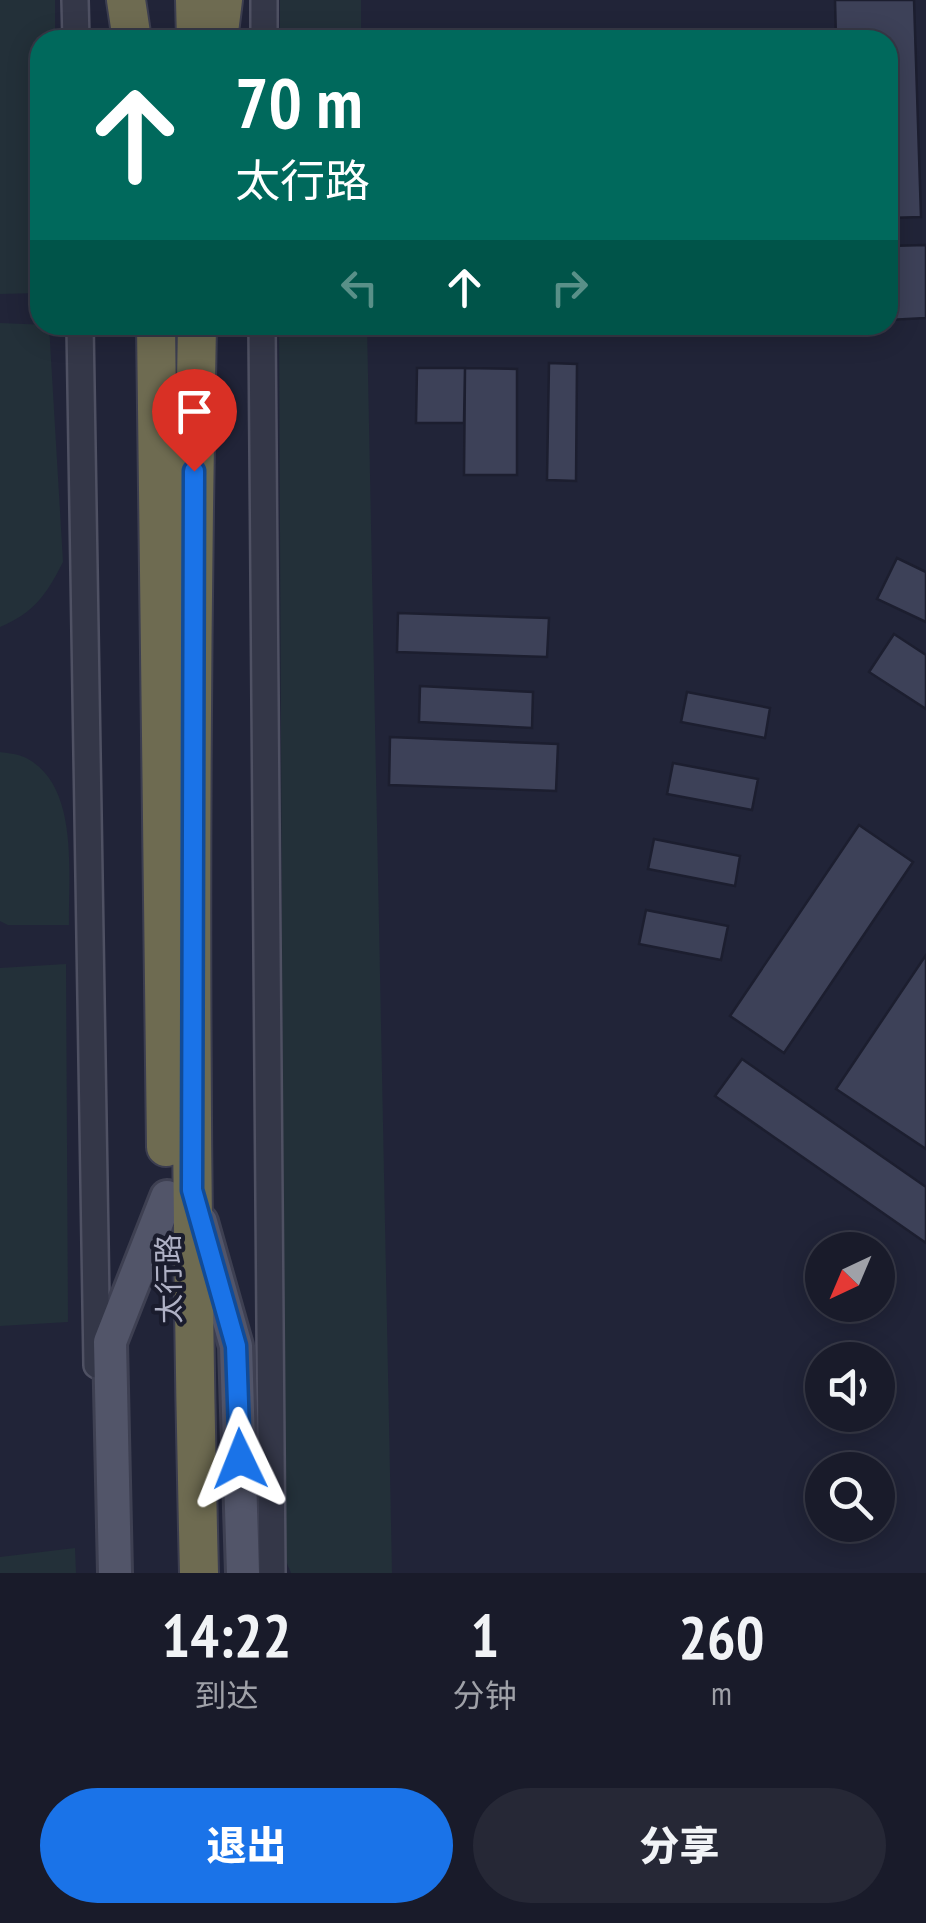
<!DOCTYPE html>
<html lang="zh">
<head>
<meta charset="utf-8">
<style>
  body { margin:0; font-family:"PT Sans Narrow","Noto Sans SC",sans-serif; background:#262836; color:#f1f3f6; height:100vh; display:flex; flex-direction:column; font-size:38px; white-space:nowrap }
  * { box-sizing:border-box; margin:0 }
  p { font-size:32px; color:#9fa1a8 }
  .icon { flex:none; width:55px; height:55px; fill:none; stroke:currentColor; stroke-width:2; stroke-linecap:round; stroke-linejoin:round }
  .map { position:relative; height:1573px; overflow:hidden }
  .details { display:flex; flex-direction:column; background:#191b2a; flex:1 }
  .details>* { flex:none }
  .top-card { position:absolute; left:30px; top:30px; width:868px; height:305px; border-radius:30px; box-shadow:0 5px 25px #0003,0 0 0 2px #373947; background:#00695c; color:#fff; overflow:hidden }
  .needle { width:65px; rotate:224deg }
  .tools { position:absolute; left:805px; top:1232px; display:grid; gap:20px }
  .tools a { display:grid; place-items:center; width:90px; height:90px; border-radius:50%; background:#191b2a; box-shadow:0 5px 25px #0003,0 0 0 2px #373947; font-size:50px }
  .pin { position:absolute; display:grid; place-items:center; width:85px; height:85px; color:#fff; margin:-102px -42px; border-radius:50% 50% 50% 0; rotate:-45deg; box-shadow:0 0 10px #0007 }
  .pin .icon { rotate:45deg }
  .me { position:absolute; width:110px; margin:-55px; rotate:358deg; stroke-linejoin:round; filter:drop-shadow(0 0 8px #0008) }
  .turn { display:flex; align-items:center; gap:35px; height:210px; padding:0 40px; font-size:45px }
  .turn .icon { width:130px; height:130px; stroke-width:2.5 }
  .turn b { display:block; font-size:70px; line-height:85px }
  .lanes { display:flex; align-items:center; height:95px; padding:0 40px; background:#0003; justify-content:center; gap:50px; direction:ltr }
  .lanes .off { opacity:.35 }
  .eta { display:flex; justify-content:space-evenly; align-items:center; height:170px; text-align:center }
  .eta b { font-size:60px; font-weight:800; line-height:70px }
  .primary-button { display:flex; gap:20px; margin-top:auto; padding:20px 40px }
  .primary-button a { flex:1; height:115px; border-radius:60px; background:#1a73e8; color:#fff; font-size:40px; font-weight:800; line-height:115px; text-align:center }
  .primary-button a+a { background:#262836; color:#f1f3f6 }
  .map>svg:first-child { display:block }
  .green { fill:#233039 }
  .building { fill:#3d4158; stroke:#1c1e2f; stroke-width:2.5 }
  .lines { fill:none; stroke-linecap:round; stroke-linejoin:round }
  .minor-casing { stroke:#4f5163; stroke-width:30 }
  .major-casing { stroke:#3e4052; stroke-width:38 }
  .highway-casing { stroke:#3c3e50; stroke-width:42 }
  .minor { stroke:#343748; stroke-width:25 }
  .major { stroke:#525569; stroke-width:32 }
  .highway { stroke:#6e6b51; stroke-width:38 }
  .route-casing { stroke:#114b97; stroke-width:25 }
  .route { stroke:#1a73e8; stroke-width:18 }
  .labels { text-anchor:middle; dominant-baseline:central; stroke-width:8; stroke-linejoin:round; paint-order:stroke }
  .street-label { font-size:30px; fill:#afb1c5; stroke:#1a1c2d }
</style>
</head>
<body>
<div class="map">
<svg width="926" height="1573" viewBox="0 0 926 1573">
  <rect width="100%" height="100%" fill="#212438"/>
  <path class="green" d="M0,0H55V40H40V293L0,294Z
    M280,0H361V40H280Z
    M0,323L49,325L63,562C46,595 35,612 0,627Z
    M279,325H367L392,1573H291L285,1559Z
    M0,752C7,753 17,754 24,757C80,783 68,874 69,925H8L0,921Z
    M66,964L68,1322L0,1326V968Z
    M75,1548L76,1573H0V1557Z"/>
  <path class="building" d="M835,0H914L921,217L888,218V40H836Z
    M926,245V318L888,320V246Z
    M549,363L577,364L576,481L547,480Z
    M417,368H465L464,423H416Z
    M465,368L517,369V475H464Z
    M897,558L926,572V622L877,599Z
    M398,613L549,618L547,657L397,652Z
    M894,634L926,655V709L869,672Z
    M420,686L533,692L532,728L419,722Z
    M687,692L770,708L765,738L681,722Z
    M390,737L558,744L556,791L389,785Z
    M673,763L758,779L752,810L667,794Z
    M859,825L913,862L784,1053L730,1016Z
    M654,839L740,856L735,886L648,869Z
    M646,910L728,926L721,960L639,944Z
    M926,955V1149L836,1089Z
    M742,1059L926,1187V1243L715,1096Z"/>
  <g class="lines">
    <g class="minor-casing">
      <path id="minor" d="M75,0L76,40
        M264,40V0
        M80,325L97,1365
        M262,325L272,1573"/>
    </g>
    <g class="major-casing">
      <path id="major" d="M201,1222L236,1346L243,1573
        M115,1573L110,1342L167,1197"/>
    </g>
    <g class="highway-casing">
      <path id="highway" d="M126,0L132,40
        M195,0L196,40
        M218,40L223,0
        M156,325L166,1147
        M197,325C189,741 189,1157 199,1573"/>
    </g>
    <use href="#minor" class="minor"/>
    <use href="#major" class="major"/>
    <use href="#highway" class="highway"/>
  </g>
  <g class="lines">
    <g class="route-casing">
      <path id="route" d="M194,471L192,1190L236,1346L240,1459"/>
    </g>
    <use href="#route" class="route"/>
  </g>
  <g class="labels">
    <g class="street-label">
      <text transform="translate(168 1279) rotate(-91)">太行路</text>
    </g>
  </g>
</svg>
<div class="tools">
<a><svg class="needle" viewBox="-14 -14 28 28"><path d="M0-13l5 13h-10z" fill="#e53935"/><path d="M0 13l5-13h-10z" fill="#9fa1a8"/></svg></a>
<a><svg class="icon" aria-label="sound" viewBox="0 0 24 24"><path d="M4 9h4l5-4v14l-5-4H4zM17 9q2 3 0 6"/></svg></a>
<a><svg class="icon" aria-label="search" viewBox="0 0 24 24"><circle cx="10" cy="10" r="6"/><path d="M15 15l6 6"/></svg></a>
</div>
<div class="pin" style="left:194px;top:471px;background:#d93025"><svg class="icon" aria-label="arrive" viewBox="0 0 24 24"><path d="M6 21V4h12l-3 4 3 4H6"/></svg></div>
<svg class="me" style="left:240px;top:1459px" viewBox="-20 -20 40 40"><path d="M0-17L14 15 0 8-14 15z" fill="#1a73e8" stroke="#fff" stroke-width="4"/></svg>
<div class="top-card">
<div class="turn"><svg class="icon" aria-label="ahead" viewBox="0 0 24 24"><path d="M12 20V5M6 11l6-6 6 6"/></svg><div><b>70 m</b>太行路</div></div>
<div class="lanes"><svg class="icon off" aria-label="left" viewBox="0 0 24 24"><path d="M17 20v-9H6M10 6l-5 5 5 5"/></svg><svg class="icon" aria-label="ahead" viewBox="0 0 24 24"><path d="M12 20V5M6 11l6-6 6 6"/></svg><svg class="icon off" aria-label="right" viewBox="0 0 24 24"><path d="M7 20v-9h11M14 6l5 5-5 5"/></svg></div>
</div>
</div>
<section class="details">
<div class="eta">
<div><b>14:22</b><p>到达</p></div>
<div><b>1</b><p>分钟</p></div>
<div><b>260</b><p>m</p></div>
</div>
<div class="primary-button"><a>退出</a><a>分享</a></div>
</section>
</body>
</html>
